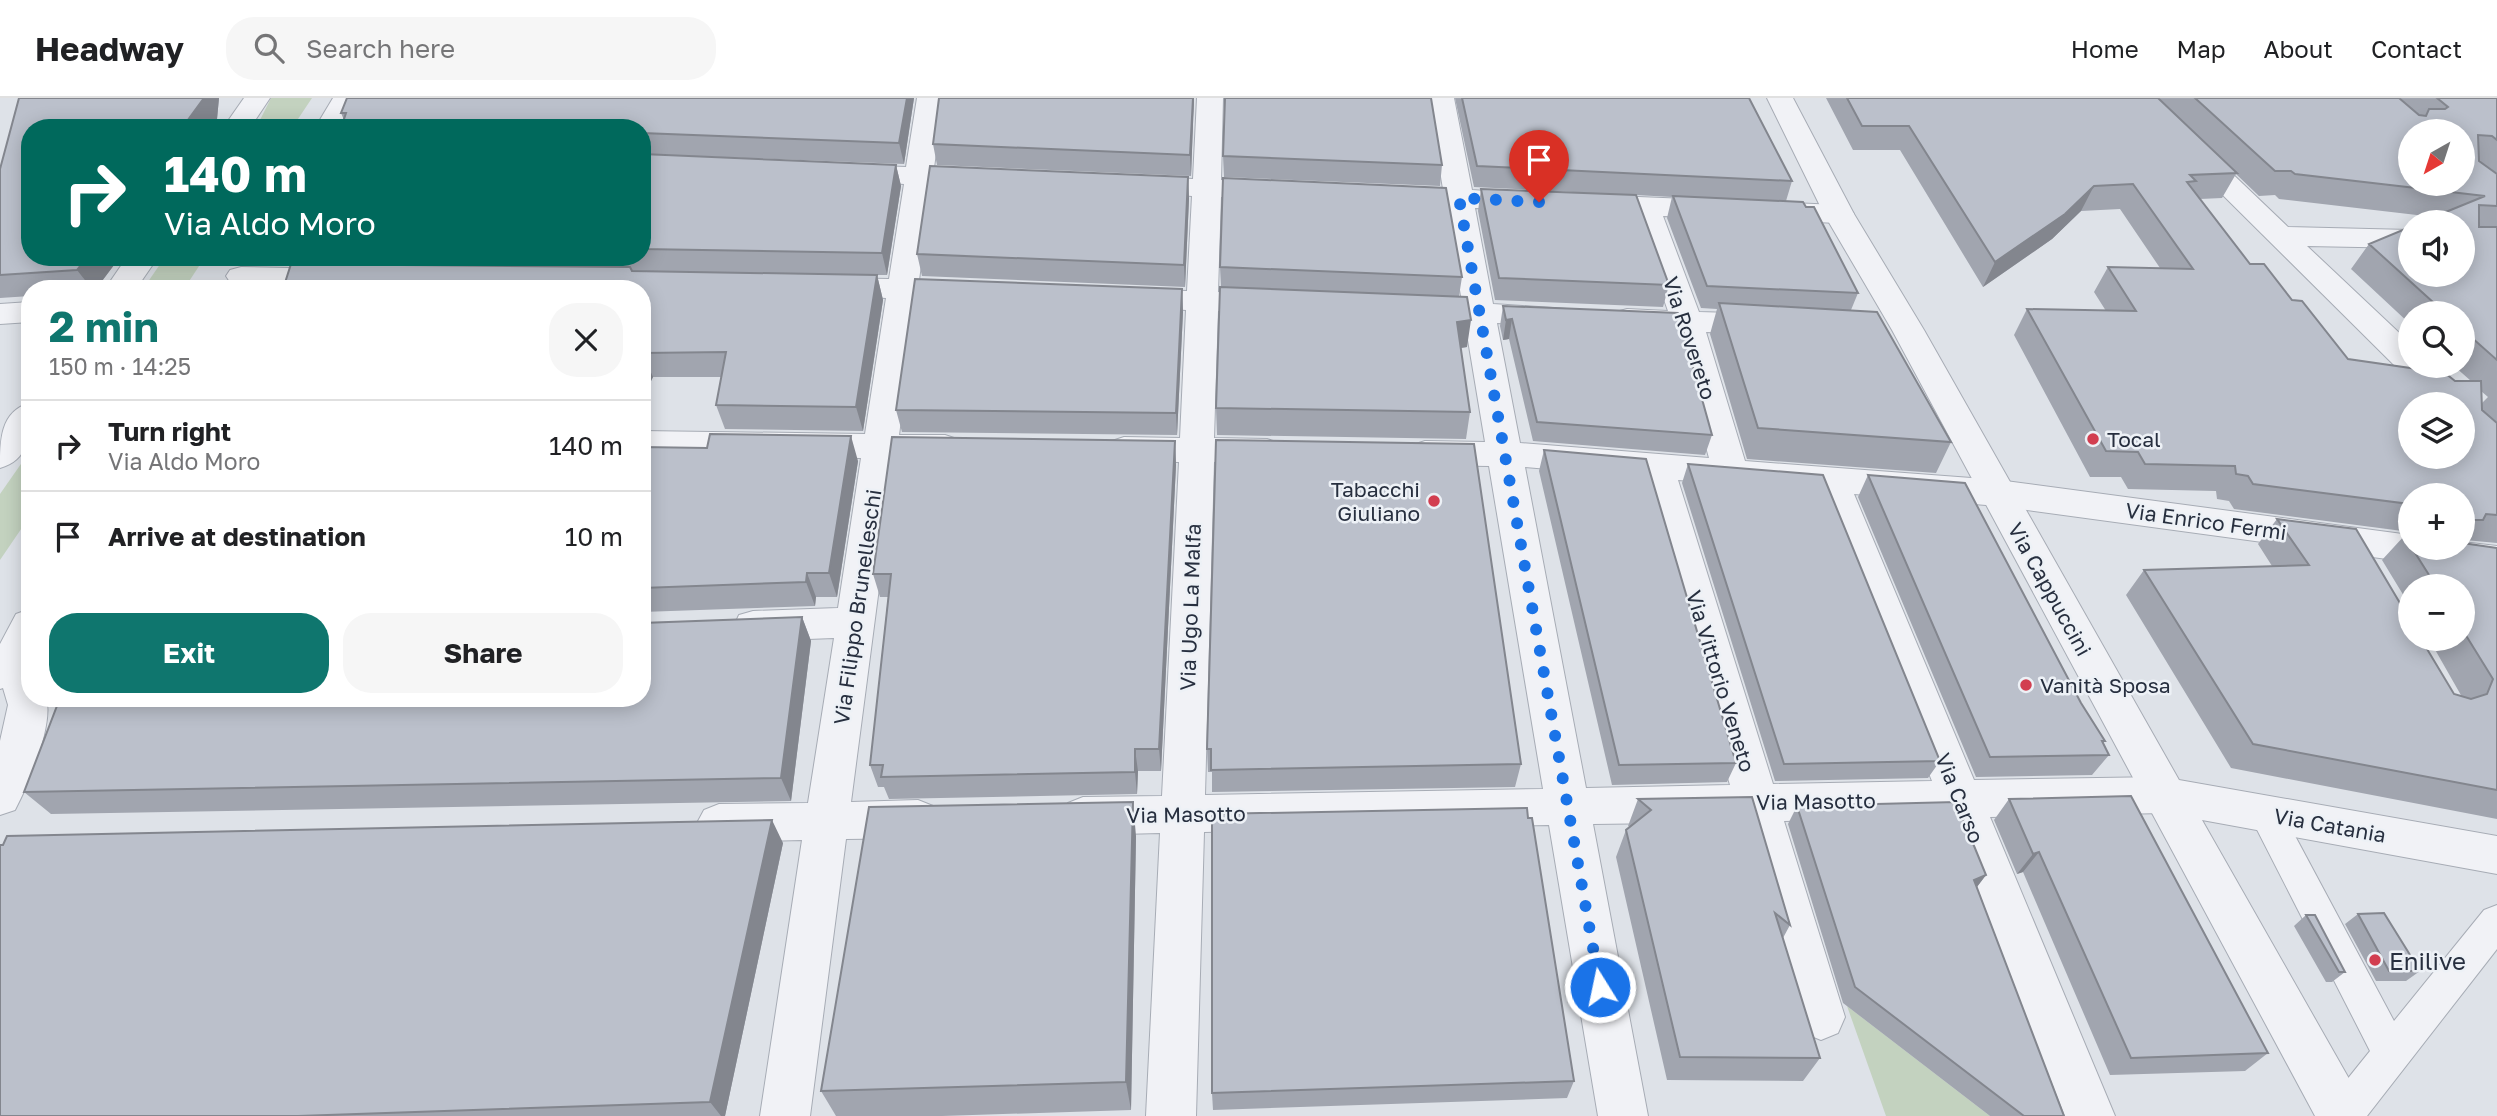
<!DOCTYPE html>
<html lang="en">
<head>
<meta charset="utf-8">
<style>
  body { margin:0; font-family:"Golos Text",sans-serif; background:#f6f6f6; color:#202124; height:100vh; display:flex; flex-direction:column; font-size:26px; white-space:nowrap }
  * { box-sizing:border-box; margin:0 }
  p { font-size:23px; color:#757577 }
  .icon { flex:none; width:38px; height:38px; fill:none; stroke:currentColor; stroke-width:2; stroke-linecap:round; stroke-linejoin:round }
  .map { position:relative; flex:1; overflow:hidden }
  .panel { position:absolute; left:21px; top:182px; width:630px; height:427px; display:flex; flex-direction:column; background:#fff; border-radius:28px; box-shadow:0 4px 18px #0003 }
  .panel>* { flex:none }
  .banner { position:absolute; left:21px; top:21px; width:630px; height:147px; border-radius:28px; box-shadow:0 4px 18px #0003; background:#00695c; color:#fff; overflow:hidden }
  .needle { width:46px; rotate:219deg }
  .buttons { position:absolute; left:2398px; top:21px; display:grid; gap:14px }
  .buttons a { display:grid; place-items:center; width:77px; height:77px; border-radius:50%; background:#fff; box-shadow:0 4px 18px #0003; font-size:35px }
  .pin { position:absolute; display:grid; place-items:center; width:60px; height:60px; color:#fff; margin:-72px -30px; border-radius:50% 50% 50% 0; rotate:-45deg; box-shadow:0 0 7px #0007 }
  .pin .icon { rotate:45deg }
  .me { position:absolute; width:77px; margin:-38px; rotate:350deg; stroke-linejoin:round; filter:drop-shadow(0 0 5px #0008) }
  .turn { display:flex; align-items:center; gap:24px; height:147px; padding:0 28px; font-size:32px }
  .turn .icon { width:91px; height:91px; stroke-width:2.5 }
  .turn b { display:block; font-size:49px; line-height:60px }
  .round { display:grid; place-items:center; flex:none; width:74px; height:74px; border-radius:28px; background:#f6f6f6 }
  .overview { display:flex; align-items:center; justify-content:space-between; height:119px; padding:0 28px }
  h1 { font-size:42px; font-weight:700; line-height:52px; color:#0f766e }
  .button { display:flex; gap:14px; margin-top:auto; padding:14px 28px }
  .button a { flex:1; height:80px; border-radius:28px; background:#0f766e; color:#fff; font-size:28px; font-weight:700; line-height:80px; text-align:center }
  .button a+a { background:#f6f6f6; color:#202124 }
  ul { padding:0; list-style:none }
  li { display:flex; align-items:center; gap:21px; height:91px; padding:0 28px; border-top:2px solid #e0e0e0 }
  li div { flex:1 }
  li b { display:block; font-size:26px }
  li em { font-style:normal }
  header { display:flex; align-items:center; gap:42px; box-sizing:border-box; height:98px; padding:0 35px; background:#fff; border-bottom:2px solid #e0e0e0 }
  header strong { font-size:33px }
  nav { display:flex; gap:38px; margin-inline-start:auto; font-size:24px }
  .search { width:490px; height:63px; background:#f6f6f6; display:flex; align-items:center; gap:18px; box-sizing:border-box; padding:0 24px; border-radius:28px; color:#757577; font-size:26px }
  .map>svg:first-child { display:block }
  .green { fill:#c3d2bf }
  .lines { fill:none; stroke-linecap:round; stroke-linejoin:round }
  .service-casing { stroke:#a7acb5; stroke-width:2 }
  .minor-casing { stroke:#a7acb5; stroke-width:2 }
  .tertiary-casing { stroke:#a7acb5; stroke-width:2 }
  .service { fill:#f1f2f6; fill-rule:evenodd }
  .minor { fill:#f1f2f6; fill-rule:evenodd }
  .tertiary { fill:#f1f2f6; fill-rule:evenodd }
  .wall { fill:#a1a5af; fill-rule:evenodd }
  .shaded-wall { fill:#83868e }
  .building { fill:#bbc0cb; stroke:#83868e; stroke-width:2; fill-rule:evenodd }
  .route { stroke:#1a73e8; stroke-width:12; stroke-dasharray:0 21.6 }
  .poi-dot { fill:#d23e50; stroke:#edf1f6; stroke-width:2.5 }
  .labels { text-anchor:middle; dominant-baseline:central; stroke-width:5; stroke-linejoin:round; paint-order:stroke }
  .street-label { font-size:21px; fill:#272f3f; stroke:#edf1f6 }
  .poi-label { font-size:21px; fill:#272f3f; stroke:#edf1f6; text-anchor:start }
  .near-poi-label { font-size:24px; fill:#272f3f; stroke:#edf1f6; text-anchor:start }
</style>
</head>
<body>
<header>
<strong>Headway</strong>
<div class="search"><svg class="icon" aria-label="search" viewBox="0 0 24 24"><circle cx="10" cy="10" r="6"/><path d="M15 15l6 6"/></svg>Search here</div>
<nav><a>Home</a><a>Map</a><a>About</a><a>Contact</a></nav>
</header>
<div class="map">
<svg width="2497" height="1018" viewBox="0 0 2497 1018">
  <rect width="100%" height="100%" fill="#dee2e8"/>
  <path class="green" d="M271,0H312L292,30H256Z
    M165,159H205L184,191H143Z
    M30,353V418L0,462V396Z
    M1847,908L1990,1018H1886Z"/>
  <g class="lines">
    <g class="service-casing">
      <path id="service" d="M2266,702L2278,706L2394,923L2484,812L2497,807V851L2367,1018H2323L2329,1004L2370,953L2249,716L2254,706Z"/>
    </g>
    <g class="minor-casing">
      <path id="minor" d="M244,0H270L250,30H223Z
        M333,0H359L342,30H315Z
        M917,0H943L934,70L989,74L993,80L989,86L979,88L932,87L919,182L976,186L980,193L976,200L965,202L917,201L899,337H945L957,341L962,349L957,357L945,361L896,360L851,704L918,702L933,708L940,721L933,734L918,740L846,741L810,1018H760L802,742L719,744L704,738L697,725L704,712L719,706L808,705L834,540L753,543L739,539L734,528L739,517L753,513L838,510L861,360L642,357V333L865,336L886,200L818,196L814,189L818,182L829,180L889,181L904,86L837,81L833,75L837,69L847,67L906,69Z
        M1197,0H1223L1221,82L1287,87L1291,93L1287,99L1277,102L1221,99L1218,194L1284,199L1289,206L1284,213L1273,216L1218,213L1214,340L1267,341L1279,345L1284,353L1279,361L1267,365L1214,364L1205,697L1543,691L1489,368L1425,367L1413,363L1408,355L1413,347L1425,343L1485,344L1465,224L1406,219L1401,212L1406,205L1417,202L1462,204L1446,108L1386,104L1382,98L1386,92L1396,89L1443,91L1428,0H1454L1472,92L1542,97L1546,103L1542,109L1532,112L1475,110L1493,206L1567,211L1572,218L1567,225L1556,228L1497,225L1520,345L1709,360L1674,232L1616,228L1611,221L1616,214L1627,211L1668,213L1634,116L1579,112L1575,106L1579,100L1589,97L1839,107L1849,110L1854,116L1849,122L1839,125L1663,118L1699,214L1766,216L1777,219L1782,226L1777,233L1766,236L1706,234L1745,363L1998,382L2410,437V450H2462V444L2497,448V476L1998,408L1854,396L1974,682L2163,679L2178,684L2185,697L2178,710L2163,715L1990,719L2115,1018H2065L1946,719L1784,723L1845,919L1838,935L1821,942L1804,935L1797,919L1741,724L1593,726L1648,1018H1598L1549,727L1204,734L1196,1018H1146L1160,735L1083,737L1068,731L1061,718L1068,705L1083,699L1162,698L1179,364L1124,363L1112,359L1107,351L1112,343L1124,339L1180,340L1186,212L1119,207L1114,200L1119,193L1130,191L1187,193L1192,98L1127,93L1123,87L1127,81L1137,78L1193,81ZM1525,369L1642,379L1730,687L1586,690ZM1678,382L1817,393L1932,683L1773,686Z
        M2125,0H2153L2288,129L2410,132V150L2307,148L2410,245V268H2424L2422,271L2410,274L2398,271Z
        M127,159H158L136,191H105Z
        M241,169L339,171L350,174L354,180L350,186L339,189L241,187L230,184L226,178L230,172Z
        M30,204V224L0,226V206Z
        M30,305C30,332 32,361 0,370C0,343 0,313 30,305Z
        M30,511V600H46C54,627 28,687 15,712L0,717V643L8,607L3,590L0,591V546L16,516Z"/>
    </g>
    <g class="tertiary-casing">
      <path id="tertiary" d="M1767,0H1793L1854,116L1924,232L2179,682L2497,738V776L2202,722L2360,1000L2367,1018H2315L1892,232L1824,116Z"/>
    </g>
    <use href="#service" class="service"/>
    <use href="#minor" class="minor"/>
    <use href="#tertiary" class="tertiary"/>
  </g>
  <path class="wall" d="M19,0H219L217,21L210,30H30V159H120L96,191H30V198L0,200V71Z
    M914,0L904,66L642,56V30L344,22L341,15Z
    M939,0H1194L1191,78L937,67L933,46Z
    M1455,0H1749L1792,83L1786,103L1858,195L1851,212L1951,344L1936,375L1747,361L1710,236L1717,211L1701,210L1667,120L1672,99L1636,97L1669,187L1663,209L1495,202L1478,113L1481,91L1593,95L1474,89Z
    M1826,0H2497V445L2465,442L2462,444V397H2410V434L2234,411L2229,403L2217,401L2216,393L2128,391L2121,379H2090L2014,237L2027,211L2106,213L2094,194L2108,169L2160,170L2120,111L2081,113L2052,141L1983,189L1900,52H1853ZM2236,76L2259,98L2275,97L2279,101L2434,119L2431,120L2428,124H2462L2369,146L2351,171L2410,226V215H2462V268H2454L2471,283H2455L2348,261L2292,202L2250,166L2200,101L2222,100ZM2481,293L2488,299L2482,305Z
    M642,56L896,67L901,88L887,177H877L883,202L863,333L725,331L716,307L721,279H653L642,301V191L313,166L309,159H642Z
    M1223,58L1442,67L1440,88L1224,79Z
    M1188,79L1189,101L1185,189L922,178L917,156Z
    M1220,169L1462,179L1459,198L1467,249L1461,250L1470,314L1466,341L1217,337L1216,310L1221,189Z
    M1182,191L1183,214L1177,337L902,334L896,312Z
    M1503,208L1712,337L1705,357L1533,343L1509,241L1503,242L1500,228Z
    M1175,343L1176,367L1161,673H1138L1137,696L889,701L884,689H878L870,667L888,499H880L873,476Z
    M642,349L858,363L837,499H816L815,508L642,514Z
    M1544,352L1736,665L1727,684L1612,687L1539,373Z
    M1688,366L1940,663L1928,680L1775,683L1682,385Z
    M1868,377L2081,605L2105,643L2103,645L2109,657L2092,677L1976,679L1858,399Z
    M2277,421L2454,596L2462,599L2429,541H2462V488H2410V508L2382,462L2405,437L2410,438V450H2497V721L2231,670L2126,497L2144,472L2272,468L2258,446Z
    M802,519L811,543L791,703L51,716L24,694Z
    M1207,651L1521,666L1515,689L1212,694V674H1208Z
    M1638,701L1790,827L1783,840L1820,960L1803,983L1667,982L1616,759L1626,732L1630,729L1628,728Z
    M2009,701L2268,955L2245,973L2110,977L2023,774L2017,776L1994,722Z
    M1797,708L1986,777L1977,789L2064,1018H1990L1843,905L1788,726Z
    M1136,738L1131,1012L942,1018H836L821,993Z
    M783,745L725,1018H0Z
    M2358,816L2420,873L2406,883H2376L2345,826Z
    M2306,817L2345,874L2332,884H2326L2294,828Z
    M1574,983L1567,1000L1213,1012L1212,995Z"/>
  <path class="shaded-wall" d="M204,0H219L217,21L210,30H182Z
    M907,0H914L904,66L899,45Z
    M1193,0H1194L1191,78L1190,57Z
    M896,67L901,88L887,177L882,155Z
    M1188,79L1189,101L1185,189L1184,167Z
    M2094,88L2081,113L2052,141L1983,189L1995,164Z
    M87,159H120L96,191H92L77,172Z
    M877,177L883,202L863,333L856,309Z
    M1182,191L1183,214L1177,337L1176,315Z
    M1512,221L1509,241L1503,242L1506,222Z
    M1471,222L1467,249L1453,251L1457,224Z
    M642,254L653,279L642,301Z
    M851,338L858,363L837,499L829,475Z
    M1175,343L1176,367L1161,673L1159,651Z
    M807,475L816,499L815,508L806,484Z
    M802,519L811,543L791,703L781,680Z
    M1135,651L1138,673L1137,696L1135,674Z
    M1133,704L1136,738L1131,1012L1126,984Z
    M772,722L783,745L725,1018H721L710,1004Z
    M2039,754L2023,774L2017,776L2033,756Z
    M1986,777L1973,794L1974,782Z"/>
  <path class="building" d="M19,0H204L182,30H30V159H87L77,172L0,177V71Z
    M347,0H907L899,45L642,35V30H341L346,15H341Z
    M939,0H1193L1190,57L933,46Z
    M1225,0H1431L1442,67L1223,58Z
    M1462,0H1749L1792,83L1477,68Z
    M1847,0H2158L2237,75L2190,77L2196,83L2187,84L2250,166H2264L2292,202L2302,203L2348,261L2445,275L2455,283H2481L2482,312L2497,325V417L2486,416L2483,422H2462V397H2410V406L2253,386L2248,378L2236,376L2235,368L2145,366L2138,354L2106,353L2027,211L2136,213L2108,169L2193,171L2133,86L2094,88L2065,116L1995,164L1909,28H1862ZM2410,306H2462V359H2410Z
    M2195,0H2399L2419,17L2426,18L2429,11H2445L2448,9L2437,0H2497V42L2492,38L2478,37L2479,63L2497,76V108L2479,107V129H2497V262L2462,231V215H2445L2369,146L2410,129V177H2462V124H2431V120L2485,98L2295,76L2291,73H2275ZM2410,33H2462V86H2410Z
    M642,56L896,67L882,155L642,151Z
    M930,68L1188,79L1184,167L917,156Z
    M1223,80L1446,90L1462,179L1220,169Z
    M1481,91L1636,97L1669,187L1499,180Z
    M1673,98L1803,104L1806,109H1814L1858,195L1707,188Z
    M291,166L630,169L632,173L877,177L856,309L716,307L726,254L642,255V191H283Z
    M915,181L1182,191L1176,315L896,312Z
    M1220,189L1467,199L1471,222L1457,224L1470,314L1216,310Z
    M1719,205L1877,214L1951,344L1758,330Z
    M1503,208L1678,215L1712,337L1537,324L1512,221L1506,222Z
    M710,336L851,338L829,475H807L806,484L642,490V349L707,350Z
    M892,339L1175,343L1159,651H1135V674L881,679L883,667H870L891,476H873Z
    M1216,342L1474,346L1521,666L1211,672V651H1207Z
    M1544,352L1646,361L1736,665L1619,667Z
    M1688,366L1823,377L1940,663L1784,666Z
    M1868,377L1965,385L2081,605L2105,643H2102L2109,657L1990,659Z
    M2277,421L2356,431L2410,522V541H2421L2454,596L2471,601L2487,596L2493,581L2462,531V488H2436L2412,450H2462V445L2497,450V692L2253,646L2144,472L2309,467Z
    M2405,437L2410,438V446Z
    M802,519L781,680L24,694L60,600H642V525Z
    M2131,698L2268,955L2131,960L2039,754L2033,756L2009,701Z
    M1752,699L1790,827L1775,815L1820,960L1680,959L1626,732L1651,712L1638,701Z
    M1133,704L1126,984L821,993L869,709Z
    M1956,704L1986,777L1974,782L2064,1018H2024L1855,889L1797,708Z
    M1527,710L1528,720H1532L1574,983L1212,995V716Z
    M772,722L710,1004L298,1018H0V747H3L7,738Z
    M2384,815L2420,873H2389L2358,816Z
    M2306,817H2315L2345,874H2339Z"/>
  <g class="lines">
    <path class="route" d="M1539,104L1459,100L1600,889"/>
  </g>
  <g class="poi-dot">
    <circle cx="2093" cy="341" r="7"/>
    <circle cx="1434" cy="403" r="7"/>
    <circle cx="2026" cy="587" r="7"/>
    <circle cx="2375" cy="862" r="7"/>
  </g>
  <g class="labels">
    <g class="street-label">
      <text transform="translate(1690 240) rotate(72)">Via Rovereto</text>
      <text transform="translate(2206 423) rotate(8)">Via Enrico Fermi</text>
      <text transform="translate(2050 491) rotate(61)">Via Cappuccini</text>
      <text transform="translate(857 509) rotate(-82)">Via Filippo Brunelleschi</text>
      <text transform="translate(1190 509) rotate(-88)">Via Ugo La Malfa</text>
      <text transform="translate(1721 583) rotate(73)">Via Vittorio Veneto</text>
      <text transform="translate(1960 700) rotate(68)">Via Carso</text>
      <text transform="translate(1816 703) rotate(-1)">Via Masotto</text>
      <text transform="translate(1186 716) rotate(-1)">Via Masotto</text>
      <text transform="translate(2330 727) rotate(10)">Via Catania</text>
    </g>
    <g class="poi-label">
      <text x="2107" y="341">Tocal</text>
      <text x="1420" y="391" text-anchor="end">Tabacchi<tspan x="1420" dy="24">Giuliano</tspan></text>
      <text x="2040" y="587">Vanità Sposa</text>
    </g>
    <g class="near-poi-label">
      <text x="2389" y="862">Enilive</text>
    </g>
  </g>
</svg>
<div class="buttons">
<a><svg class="needle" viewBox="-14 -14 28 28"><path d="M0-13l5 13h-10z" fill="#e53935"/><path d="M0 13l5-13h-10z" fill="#757577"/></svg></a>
<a><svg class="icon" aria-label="sound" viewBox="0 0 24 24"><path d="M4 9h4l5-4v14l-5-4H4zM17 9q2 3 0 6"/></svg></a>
<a><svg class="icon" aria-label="search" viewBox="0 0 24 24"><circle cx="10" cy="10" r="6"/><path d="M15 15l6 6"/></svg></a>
<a><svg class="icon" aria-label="layers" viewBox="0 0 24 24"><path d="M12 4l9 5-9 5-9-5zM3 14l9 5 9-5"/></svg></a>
<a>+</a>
<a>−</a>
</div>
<div class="pin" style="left:1539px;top:104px;background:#d93025"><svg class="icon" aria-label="arrive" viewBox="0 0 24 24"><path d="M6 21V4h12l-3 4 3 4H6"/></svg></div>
<svg class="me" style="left:1600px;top:889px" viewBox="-20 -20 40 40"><circle r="17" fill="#1a73e8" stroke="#fff" stroke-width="3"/><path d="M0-11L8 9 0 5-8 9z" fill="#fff"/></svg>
<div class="banner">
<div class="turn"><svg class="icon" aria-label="right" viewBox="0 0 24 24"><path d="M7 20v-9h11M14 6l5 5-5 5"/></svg><div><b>140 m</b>Via Aldo Moro</div></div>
</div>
<section class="panel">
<div class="overview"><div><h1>2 min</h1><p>150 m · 14:25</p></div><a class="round"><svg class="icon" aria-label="close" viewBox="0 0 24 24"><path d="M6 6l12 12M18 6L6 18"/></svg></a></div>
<ul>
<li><svg class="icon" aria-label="right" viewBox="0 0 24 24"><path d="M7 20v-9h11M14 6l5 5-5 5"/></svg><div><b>Turn right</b><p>Via Aldo Moro</p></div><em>140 m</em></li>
<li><svg class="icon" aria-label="arrive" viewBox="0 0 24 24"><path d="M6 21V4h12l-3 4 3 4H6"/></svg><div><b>Arrive at destination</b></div><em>10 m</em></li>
</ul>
<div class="button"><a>Exit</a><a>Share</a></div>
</section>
</div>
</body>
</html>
